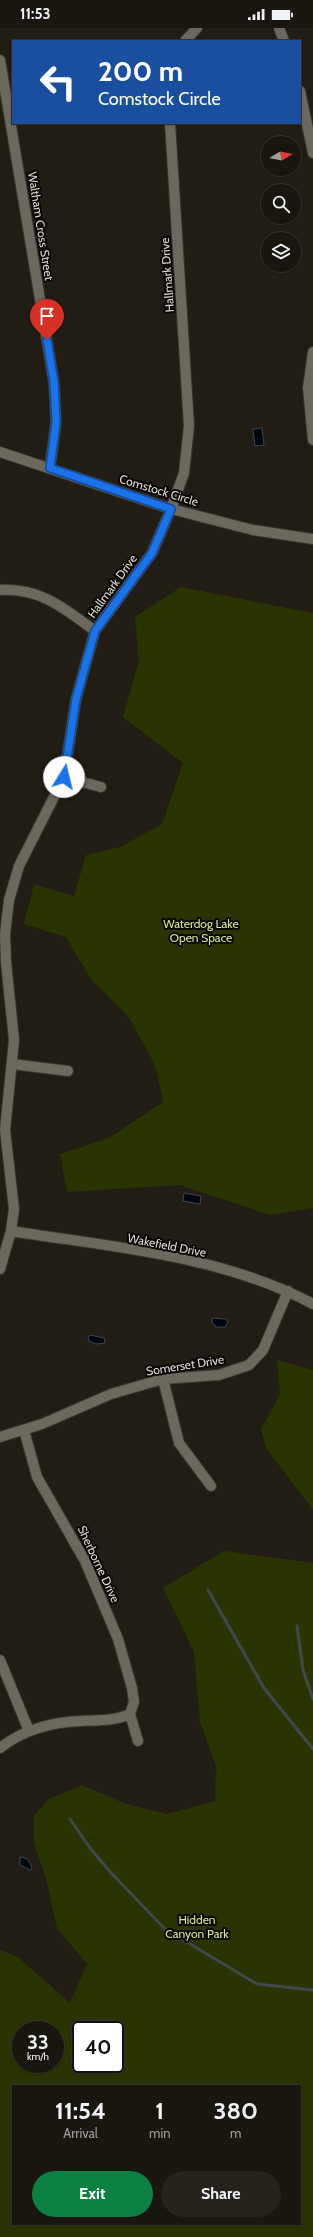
<!DOCTYPE html>
<html lang="en">
<head>
<meta charset="utf-8">
<style>
  body { margin:0; font-family:Cabin,sans-serif; background:#26231d; color:#f1f3f6; height:100vh; display:flex; flex-direction:column; font-size:15px; white-space:nowrap }
  * { box-sizing:border-box; margin:0 }
  p { font-size:13px; color:#9f9f9e }
  .icon { flex:none; width:22px; height:22px; fill:none; stroke:currentColor; stroke-width:2; stroke-linecap:round; stroke-linejoin:round }
  .map { position:relative; flex:1; overflow:hidden }
  .sheet { position:absolute; left:12px; top:2057px; width:289px; height:140px; display:flex; flex-direction:column; background:#19160f; border-radius:0px; box-shadow:0 1px 3px #0004,0 0 0 1px #37352f }
  .sheet>* { flex:none }
  .banner { position:absolute; left:12px; top:12px; width:289px; height:84px; border-radius:0px; box-shadow:0 1px 3px #0004,0 0 0 1px #37352f; background:#1a4fa0; color:#fff; overflow:hidden }
  .needle { width:26px; rotate:80deg }
  .buttons { position:absolute; left:261px; top:108px; display:grid; gap:8px }
  .buttons a { display:grid; place-items:center; width:40px; height:40px; border-radius:50%; background:#19160f; box-shadow:0 1px 3px #0004,0 0 0 1px #37352f; font-size:20px }
  .speed { position:absolute; left:12px; top:1993px; display:flex; gap:8px; font-size:20px; font-weight:700; text-align:center }
  .speed>* { display:grid; place-content:center; width:52px; height:52px; border-radius:50%; background:#19160f; box-shadow:0 1px 3px #0004,0 0 0 1px #37352f; line-height:1 }
  .speed small { font-size:10px; font-weight:400 }
  .speed .limit { border:2px solid #111; border-radius:6px; background:#fff; color:#111 }
  .pin { position:absolute; display:grid; place-items:center; width:34px; height:34px; color:#fff; margin:-41px -17px; border-radius:50% 50% 50% 0; rotate:-45deg; box-shadow:0 0 4px #0007 }
  .pin .icon { rotate:45deg }
  .me { position:absolute; width:44px; margin:-22px; rotate:9deg; stroke-linejoin:round; filter:drop-shadow(0 0 3px #0008) }
  .turn { display:flex; align-items:center; gap:14px; height:84px; padding:0 20px; font-size:18px }
  .turn .icon { width:52px; height:52px; stroke-width:2.5 }
  .turn b { display:block; font-size:28px; line-height:34px }
  .eta { display:flex; justify-content:space-evenly; align-items:center; height:68px; text-align:center }
  .eta b { font-size:24px; font-weight:800; line-height:28px }
  .cta { display:flex; gap:8px; margin-top:auto; padding:8px 20px }
  .cta a { flex:1; height:46px; border-radius:24px; background:#0b8043; color:#fff; font-size:16px; font-weight:800; line-height:46px; text-align:center }
  .cta a+a { background:#26231d; color:#f1f3f6 }
  .status { display:flex; justify-content:space-between; align-items:center; height:28px; padding:0 20px; background:#19160f; direction:ltr }
  .status svg { height:11px; fill:currentColor }
  .map>svg:first-child { display:block }
  .green { fill:#2a3400; fill-rule:evenodd }
  .water { fill:#000611; stroke:#43464c }
  .lines { fill:none; stroke-linecap:round; stroke-linejoin:round }
  .stream { stroke:#43464c; stroke-width:3 }
  .street-casing { stroke:#393631; stroke-width:12 }
  .secondary-casing { stroke:#393631; stroke-width:12 }
  .street { stroke:#6d685d; stroke-width:10 }
  .secondary { stroke:#6d685d; stroke-width:10 }
  .route-casing { stroke:#114b97; stroke-width:10 }
  .route { stroke:#1a73e8; stroke-width:7 }
  .labels { text-anchor:middle; dominant-baseline:central; stroke-width:4; stroke-linejoin:round; paint-order:stroke }
  .street-label { font-size:12px; fill:#dfddd7; stroke:#090704 }
  .park-label { font-size:12px; fill:#d4ec88; stroke:#090704 }
</style>
</head>
<body>
<div class="status"><b>11:53</b><svg viewBox="0 0 49 12"><path d="M0 12V9h3v3zM5 12V6h3v6zM10 12V3h3v9zM15 12V0h3v12zM26 1h20v11H26zM47 4h2v5h-2z"/></svg></div>
<div class="map">
<svg width="313" height="2209" viewBox="0 0 313 2209">
  <rect width="100%" height="100%" fill="#211d14"/>
  <path class="green" d="M181,559L313,585V1180L270,1187L180,1157L67,1164L60,1126L111,1109L163,1074L157,1044L150,1027L127,987L90,950L66,909L24,896L34,856L74,868L86,827L120,819L162,796L183,735L123,689L139,633L135,589Z
    M277,1332L313,1342V1482L266,1420L261,1401L280,1366Z
    M224,1523L313,1535V2209H0V1922L18,1929L70,1975L87,1936L57,1900L46,1850L34,1816V1788L49,1771L82,1757L126,1776L167,1786L215,1773L216,1738L200,1694L194,1624L163,1560ZM21,2002H55V2036H21ZM81,2002H115V2036H81ZM13,2058H300V2196H13Z"/>
  <path class="water" d="M262,400L264,417L255,418L253,401Z
    M184,1165L201,1168L200,1176L183,1173Z
    M212,1290L226,1291L228,1294L225,1299H216L212,1294Z
    M90,1307L104,1310L105,1315L96,1316L89,1313L88,1309Z
    M20,1829C27,1829 30,1834 32,1840L30,1842L20,1837Z"/>
  <g class="lines">
    <path class="stream" d="M208,1562L264,1660L313,1721
      M297,1598L303,1642L313,1671
      M70,1791L90,1820L112,1846L165,1901L257,1956L313,1962"/>
    <g class="street-casing">
      <path id="street" d="M279,0L284,13
        M0,32L54,355L56,394L50,440
        M300,63L313,125
        M313,324L308,360L313,412
        M0,424L171,481L253,502L313,511
        M0,562C41,560 64,580 95,603
        M64,749L101,759
        M12,1036L68,1043
        M0,1241L11,1203C112,1219 221,1227 313,1276
        M163,1351L179,1415L211,1458
        M0,1409L42,1396L111,1366L163,1351L219,1347L249,1337L263,1322L288,1263
        M0,1632L29,1703
        M130,1686L138,1713
        M0,1720C23,1702 52,1694 81,1693C97,1692 115,1693 130,1686L134,1674L132,1660L118,1611L85,1533L37,1449L24,1402"/>
    </g>
    <g class="secondary-casing">
      <path id="secondary" d="M185,13L197,0
        M11,1203L14,1181L5,1102L14,1012L6,934L5,906L9,872L19,838L64,749L76,671L95,603L152,525L171,481L184,445L189,398L170,95"/>
    </g>
    <use href="#street" class="street"/>
    <use href="#secondary" class="secondary"/>
  </g>
  <g class="lines">
    <g class="route-casing">
      <path id="route" d="M47,312L54,354L56,394L50,440L171,481L152,525L95,603L76,671L64,749"/>
    </g>
    <use href="#route" class="route"/>
  </g>
  <g class="labels">
    <g class="street-label">
      <text transform="translate(41 198) rotate(81)">Waltham Cross Street</text>
      <text transform="translate(167 247) rotate(-94)">Hallmark Drive</text>
      <text transform="translate(159 462) rotate(17)">Comstock Circle</text>
      <text transform="translate(112 558) rotate(-54)">Hallmark Drive</text>
      <text transform="translate(167 1217) rotate(11)">Wakefield Drive</text>
      <text transform="translate(185 1337) rotate(-9)">Somerset Drive</text>
      <text transform="translate(99 1536) rotate(65)">Sherborne Drive</text>
    </g>
    <g class="park-label">
      <text x="201" y="895">Waterdog Lake<tspan x="201" dy="14">Open Space</tspan></text>
      <text x="197" y="1891">Hidden<tspan x="197" dy="14">Canyon Park</tspan></text>
    </g>
  </g>
</svg>
<div class="buttons">
<a><svg class="needle" viewBox="-14 -14 28 28"><path d="M0-13l5 13h-10z" fill="#e53935"/><path d="M0 13l5-13h-10z" fill="#9f9f9e"/></svg></a>
<a><svg class="icon" aria-label="search" viewBox="0 0 24 24"><circle cx="10" cy="10" r="6"/><path d="M15 15l6 6"/></svg></a>
<a><svg class="icon" aria-label="layers" viewBox="0 0 24 24"><path d="M12 4l9 5-9 5-9-5zM3 14l9 5 9-5"/></svg></a>
</div>
<div class="speed"><div>33<small>km/h</small></div><div class="limit">40</div></div>
<div class="pin" style="left:47px;top:312px;background:#d93025"><svg class="icon" aria-label="arrive" viewBox="0 0 24 24"><path d="M6 21V4h12l-3 4 3 4H6"/></svg></div>
<svg class="me" style="left:64px;top:749px" viewBox="-20 -20 40 40"><circle r="19" fill="#fff"/><path d="M0-13L10 11 0 6-10 11z" fill="#1a73e8"/></svg>
<div class="banner">
<div class="turn"><svg class="icon" aria-label="left" viewBox="0 0 24 24"><path d="M17 20v-9H6M10 6l-5 5 5 5"/></svg><div><b>200 m</b>Comstock Circle</div></div>
</div>
<section class="sheet">
<div class="eta">
<div><b>11:54</b><p>Arrival</p></div>
<div><b>1</b><p>min</p></div>
<div><b>380</b><p>m</p></div>
</div>
<div class="cta"><a>Exit</a><a>Share</a></div>
</section>
</div>
</body>
</html>
